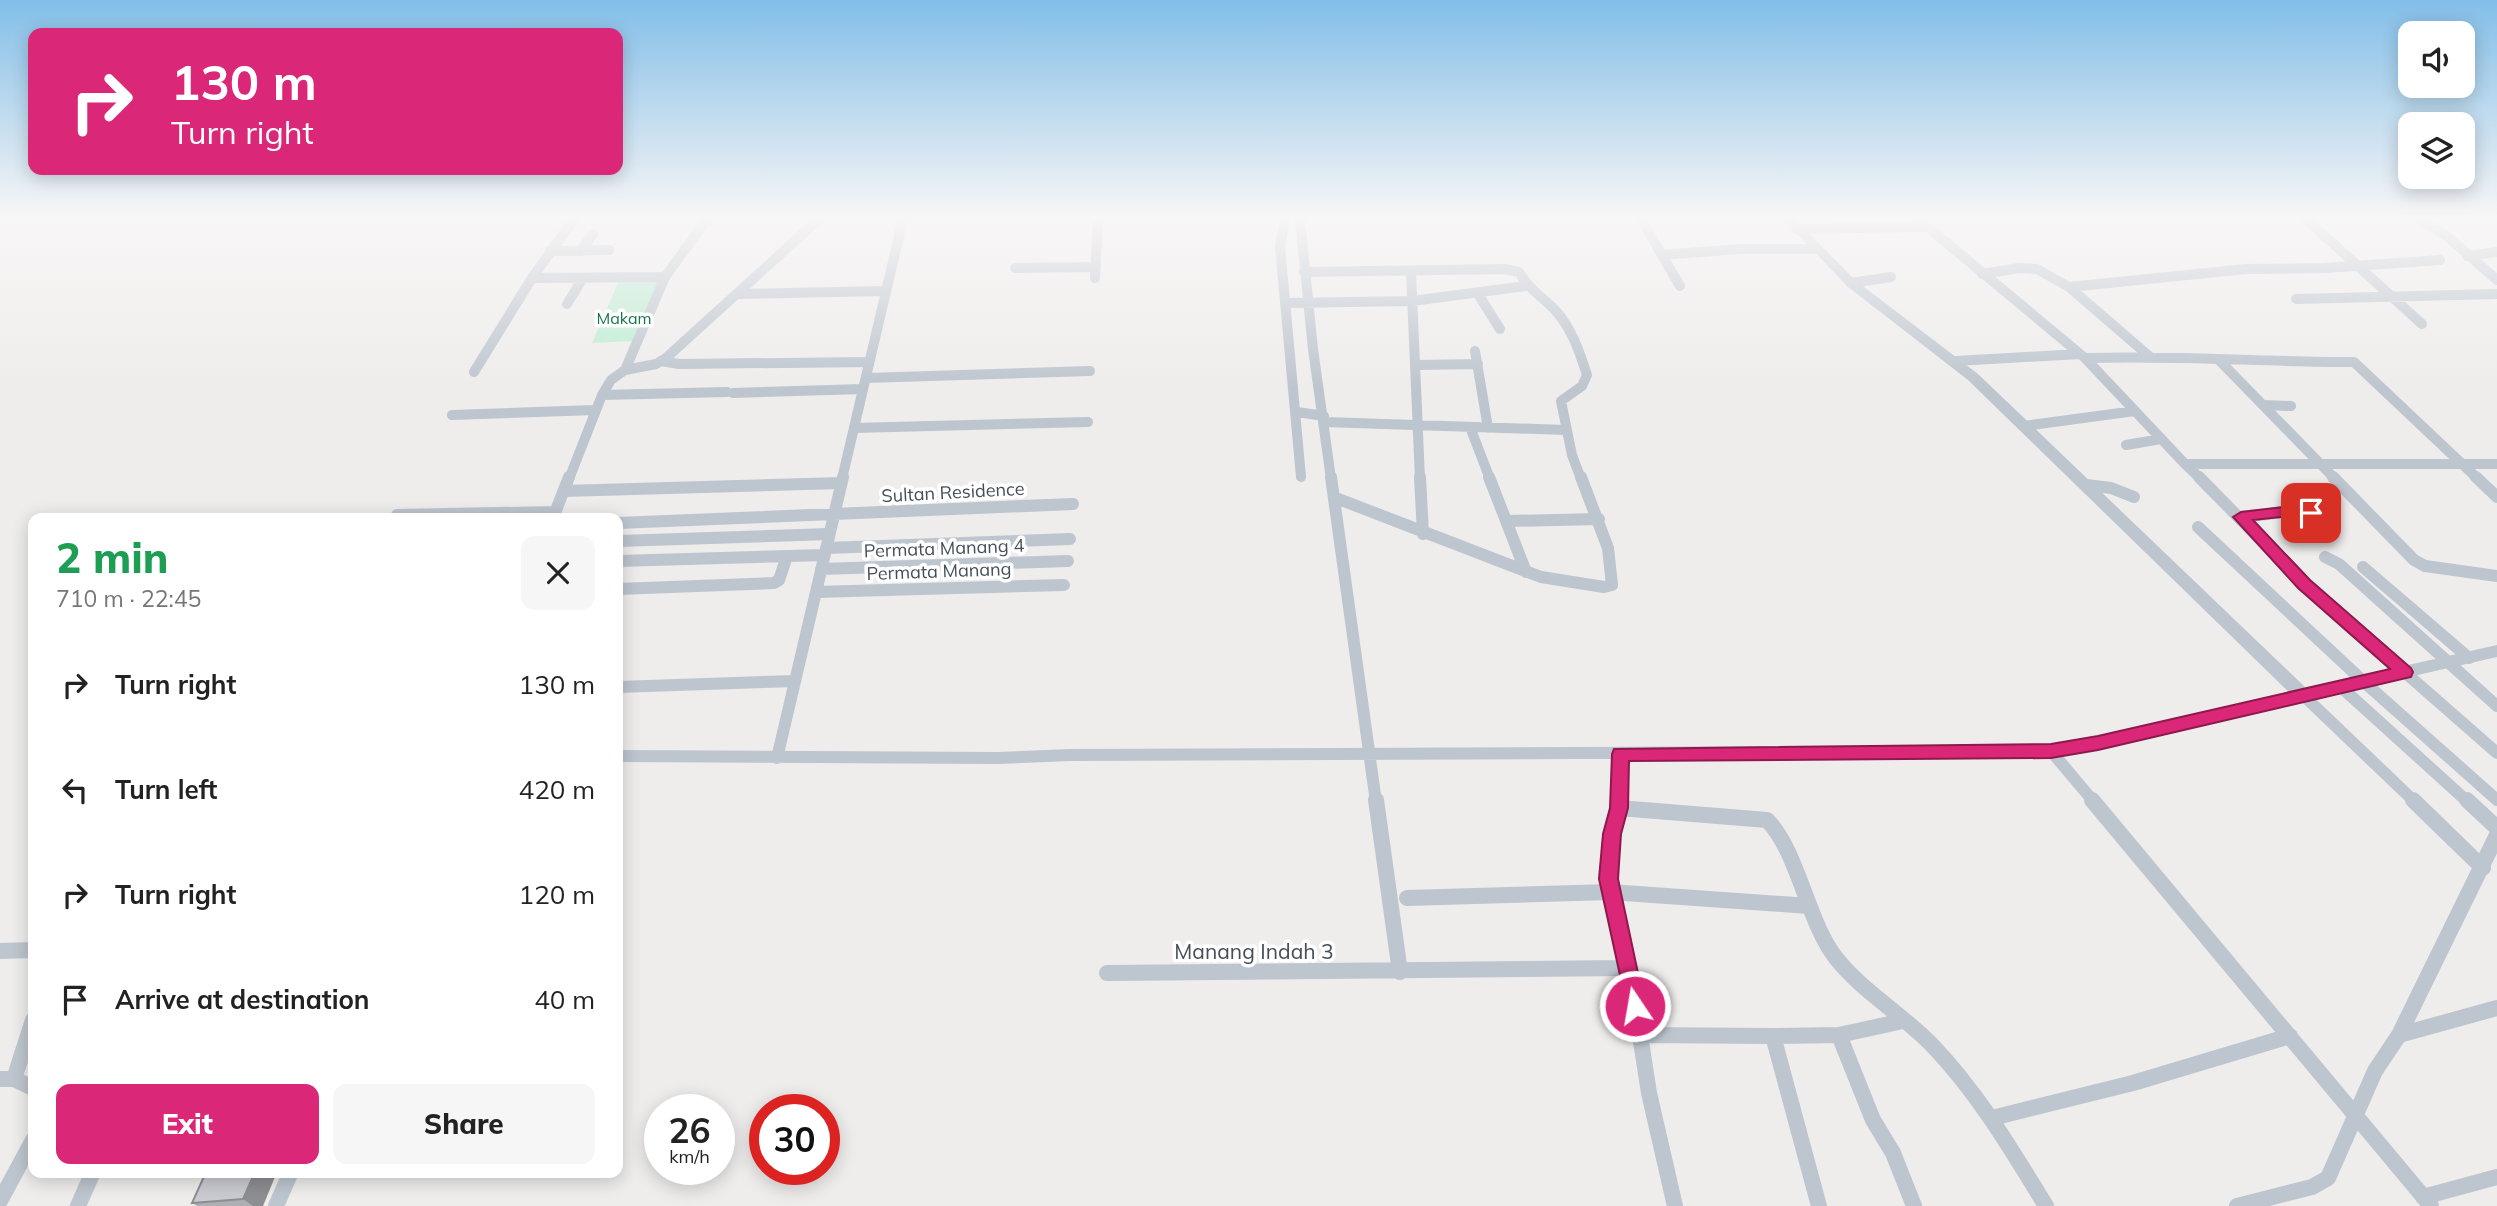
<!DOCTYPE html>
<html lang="en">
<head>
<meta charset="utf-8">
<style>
  body { margin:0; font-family:Mulish,sans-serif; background:#f6f6f6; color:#222; height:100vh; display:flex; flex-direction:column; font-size:26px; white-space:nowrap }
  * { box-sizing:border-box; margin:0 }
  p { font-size:23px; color:#767676 }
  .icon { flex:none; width:38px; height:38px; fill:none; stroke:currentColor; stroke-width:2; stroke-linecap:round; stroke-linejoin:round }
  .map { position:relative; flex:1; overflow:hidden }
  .drawer { position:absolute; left:28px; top:513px; width:595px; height:665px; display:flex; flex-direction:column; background:#fff; border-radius:14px; box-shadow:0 4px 18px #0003 }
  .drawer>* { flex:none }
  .hud { position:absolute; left:28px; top:28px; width:595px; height:147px; border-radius:14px; box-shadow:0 4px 18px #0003; background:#db2777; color:#fff; overflow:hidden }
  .tools { position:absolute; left:2398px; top:21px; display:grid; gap:14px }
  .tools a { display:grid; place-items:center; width:77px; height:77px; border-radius:14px; background:#fff; box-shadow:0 4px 18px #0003; font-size:35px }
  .speed { position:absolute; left:644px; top:1094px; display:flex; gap:14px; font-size:35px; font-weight:700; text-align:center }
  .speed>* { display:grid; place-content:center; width:91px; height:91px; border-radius:50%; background:#fff; box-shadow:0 4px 18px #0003; line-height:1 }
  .speed small { font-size:18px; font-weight:400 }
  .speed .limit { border:10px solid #d22; background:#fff; color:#111 }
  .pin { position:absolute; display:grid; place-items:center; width:60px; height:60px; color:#fff; margin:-30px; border-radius:14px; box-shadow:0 4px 10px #0006 }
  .me { position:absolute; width:77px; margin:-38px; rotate:348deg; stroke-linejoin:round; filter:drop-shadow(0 0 5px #0008) }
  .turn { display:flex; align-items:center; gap:24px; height:147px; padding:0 28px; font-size:32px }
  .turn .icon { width:91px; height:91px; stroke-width:2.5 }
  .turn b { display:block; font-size:49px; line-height:60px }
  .round { display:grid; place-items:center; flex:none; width:74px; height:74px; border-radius:14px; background:#f6f6f6 }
  .head { display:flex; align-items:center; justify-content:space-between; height:119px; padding:0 28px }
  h1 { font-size:42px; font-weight:800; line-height:52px; color:#1e9e55 }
  .action { display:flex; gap:14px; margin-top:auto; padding:14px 28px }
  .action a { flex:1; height:80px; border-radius:14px; background:#db2777; color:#fff; font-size:28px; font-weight:800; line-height:80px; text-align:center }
  .action a+a { background:#f6f6f6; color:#222 }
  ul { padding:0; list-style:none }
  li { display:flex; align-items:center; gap:21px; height:105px; padding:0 28px }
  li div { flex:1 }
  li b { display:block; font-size:26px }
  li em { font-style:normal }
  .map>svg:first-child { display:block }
  .green { fill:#bbecd1 }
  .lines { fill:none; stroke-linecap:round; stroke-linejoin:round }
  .minor-far2 { stroke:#bdc5ce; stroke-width:10 }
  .minor-far1 { stroke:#bdc5ce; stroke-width:12 }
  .minor { stroke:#bdc5ce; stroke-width:16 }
  .tertiary { fill:#bdc5ce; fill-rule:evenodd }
  .wall { fill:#adafb4 }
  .shaded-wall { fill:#8d8e92 }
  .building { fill:#c9cbd1; stroke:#8d8e92; stroke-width:2 }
  .route { fill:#db2777; stroke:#8e194d; stroke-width:2 }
  .labels { text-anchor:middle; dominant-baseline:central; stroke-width:7; stroke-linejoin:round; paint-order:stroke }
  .far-park-label { font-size:16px; fill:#1a754e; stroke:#fff }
  .street-label { font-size:18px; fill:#454e58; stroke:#fff }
  .near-street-label { font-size:21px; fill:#454e58; stroke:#fff }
</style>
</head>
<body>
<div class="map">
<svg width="2497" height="1206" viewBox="0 0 2497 1206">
  <rect width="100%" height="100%" fill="#efecec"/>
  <path class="green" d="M660,280L635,341L592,343L619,281Z"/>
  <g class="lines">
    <path class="minor-far2" d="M1285,219L1280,246L1301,477
      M1300,219L1313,349L1331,479
      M1641,219L1680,286
      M1918,219L2085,358L2185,464H2497
      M2306,219L2422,324
      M2419,219L2448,237L2497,280
      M1796,229L1924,227
      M550,251L609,250
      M580,251L593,234
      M1662,255L1740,249H1815
      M2467,256L2497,252
      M1015,268L1096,267
      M1304,272L1505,269L1519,272C1529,290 1543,297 1556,311C1572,329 1580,353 1587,375L1582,386L1561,401L1572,455L1581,479
      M1411,272L1420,479
      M1982,274L2019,268L2037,269L2069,287L2246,269L2325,268L2440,260
      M532,278L665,277
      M1095,278L1098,219
      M1851,283L1891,277
      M2069,287L2149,356
      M738,294L886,291
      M1478,294L1500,329
      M2296,299L2497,294
      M1286,303L1412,301L1526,286
      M567,304L583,278
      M1475,351L1488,428
      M2085,358C2175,355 2264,362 2354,362L2478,479
      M2218,359L2335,479
      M661,361L679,364L869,362
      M1956,361L2080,354
      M1415,365L1478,364
      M625,370L656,364L666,358L819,219
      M474,372L532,278L574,219
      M866,378L1090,371
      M733,393L863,389
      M602,395L727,392
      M2263,405L2291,406
      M1297,412L1324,416
      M452,415L595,410
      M1325,422L1566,430
      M2024,426L2135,411
      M1470,427L1490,479
      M854,428L1088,422
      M2126,445L2161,439
      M2185,464L2201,479
      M569,479L602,395L611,380L625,370L665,277L707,219
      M842,479L903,219"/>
    <path class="minor-far1" d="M1331,477L1376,802
      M1420,477L1423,534
      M1489,477L1526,572
      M2199,477L2304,584L2497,753
      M2333,477L2414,560L2425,566L2497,576
      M2476,477L2497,497
      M2086,485L2111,488L2134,497
      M564,491L841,483
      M1336,498L1541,577L1604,587L1612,585L1608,548L1581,477
      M397,515L555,512
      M2241,517L2300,510L2311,513
      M553,518L569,477
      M1507,521L1599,519
      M618,523L1073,504
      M2198,527L2364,682L2497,800
      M618,541L829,534
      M826,548L1070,539
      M2325,557L2339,564L2497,706
      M618,561L824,555
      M2363,567L2469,658
      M821,569L1068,561
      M618,589L774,583L779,580L787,556
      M816,592L1064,585
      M618,687L795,681
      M2341,687L2468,802
      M2051,751L2094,802
      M618,756L997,758L1070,755L2051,751L2098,743L2303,695L2415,802
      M777,758L843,477
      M1619,802L1621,754"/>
    <path class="minor" d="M1376,800L1400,972
      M1619,800L1612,834L1609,879L1640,1035L1773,1036L1819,1206
      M2092,800L2431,1206
      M2413,800L2483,868
      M2467,800L2497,828
      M1619,808L1767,820C1798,851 1807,921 1836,958C1863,992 1902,1014 1932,1045C1978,1093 2011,1149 2046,1206
      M1407,898L1610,892L1809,906
      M0,951L33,950
      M1107,973L1627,968
      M1640,1035L1649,1093L1675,1206
      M1839,1035L1873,1120L1893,1153L1914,1206
      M2399,1035L2497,835
      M1773,1036L1839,1035L1903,1021
      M0,1079H14L33,1088
      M14,1079L33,1020
      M1992,1118L2133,1083L2290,1036
      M2423,1197L2497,1177
      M0,1201L33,1140
      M78,1206L93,1172
      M276,1206L291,1172
      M2237,1206L2312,1187L2328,1178L2375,1071L2399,1035L2497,1008"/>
    <path class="tertiary" d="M1783,219H1795L1855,280L1978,374L2306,688L2497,645V657L2303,701L2297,700L1968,380L1847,286Z"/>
  </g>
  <path class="wall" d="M206,1172L263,1206H197L192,1203Z"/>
  <path class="shaded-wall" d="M255,1172H277L263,1206H253L243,1199Z"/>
  <path class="building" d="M206,1172H255L243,1199L192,1203Z"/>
  <linearGradient id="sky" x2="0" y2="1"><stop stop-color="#82bee8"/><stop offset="0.56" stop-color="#f8f6f6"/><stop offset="1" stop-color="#f8f6f6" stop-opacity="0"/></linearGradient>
  <rect width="2497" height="388" fill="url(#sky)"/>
  <path class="route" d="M2300,505L2316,509L2318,513L2311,518L2300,515L2253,520L2310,580L2411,668L2413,672L2411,677L2098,750L2051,758L1629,761L1628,808L1621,834L1618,879L1645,1006L1642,1012L1635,1015L1628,1012L1599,879L1603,834L1610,808L1612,754L1614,749L2051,744L2098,736L2390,669L2298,588L2233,517L2241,512Z"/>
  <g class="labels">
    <g class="far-park-label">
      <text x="624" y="318">Makam</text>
    </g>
    <g class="street-label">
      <text transform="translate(953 492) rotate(-3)">Sultan Residence</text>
      <text transform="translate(944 548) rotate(-2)">Permata Manang 4</text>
      <text transform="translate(939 571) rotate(-2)">Permata Manang</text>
    </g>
    <g class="near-street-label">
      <text x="1254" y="951">Manang Indah 3</text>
    </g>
  </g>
</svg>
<div class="tools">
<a><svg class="icon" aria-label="sound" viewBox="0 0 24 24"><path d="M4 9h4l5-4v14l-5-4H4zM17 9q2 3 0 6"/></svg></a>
<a><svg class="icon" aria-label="layers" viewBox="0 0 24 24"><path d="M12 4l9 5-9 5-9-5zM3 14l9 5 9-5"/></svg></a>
</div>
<div class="speed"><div>26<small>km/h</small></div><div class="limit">30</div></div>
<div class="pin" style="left:2311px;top:513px;background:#d93025"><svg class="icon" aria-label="arrive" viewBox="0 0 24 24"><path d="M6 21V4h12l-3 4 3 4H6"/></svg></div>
<svg class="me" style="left:1635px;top:1006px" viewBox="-20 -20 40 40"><circle r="17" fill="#db2777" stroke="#fff" stroke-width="3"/><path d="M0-11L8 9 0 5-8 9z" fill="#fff"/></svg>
<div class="hud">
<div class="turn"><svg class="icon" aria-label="right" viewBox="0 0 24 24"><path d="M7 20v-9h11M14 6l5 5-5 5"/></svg><div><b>130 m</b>Turn right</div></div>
</div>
<section class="drawer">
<div class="head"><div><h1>2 min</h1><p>710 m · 22:45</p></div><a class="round"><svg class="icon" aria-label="close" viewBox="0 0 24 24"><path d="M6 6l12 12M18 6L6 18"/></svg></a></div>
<ul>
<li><svg class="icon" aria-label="right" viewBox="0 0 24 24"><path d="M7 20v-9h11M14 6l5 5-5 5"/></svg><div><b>Turn right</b></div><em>130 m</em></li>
<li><svg class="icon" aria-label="left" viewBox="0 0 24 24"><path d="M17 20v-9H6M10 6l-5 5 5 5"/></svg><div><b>Turn left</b></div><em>420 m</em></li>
<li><svg class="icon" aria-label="right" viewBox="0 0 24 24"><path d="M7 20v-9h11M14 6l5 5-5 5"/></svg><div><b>Turn right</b></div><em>120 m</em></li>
<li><svg class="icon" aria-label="arrive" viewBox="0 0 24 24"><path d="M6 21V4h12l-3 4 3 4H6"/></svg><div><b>Arrive at destination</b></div><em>40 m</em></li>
</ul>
<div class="action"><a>Exit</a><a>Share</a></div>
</section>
</div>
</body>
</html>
